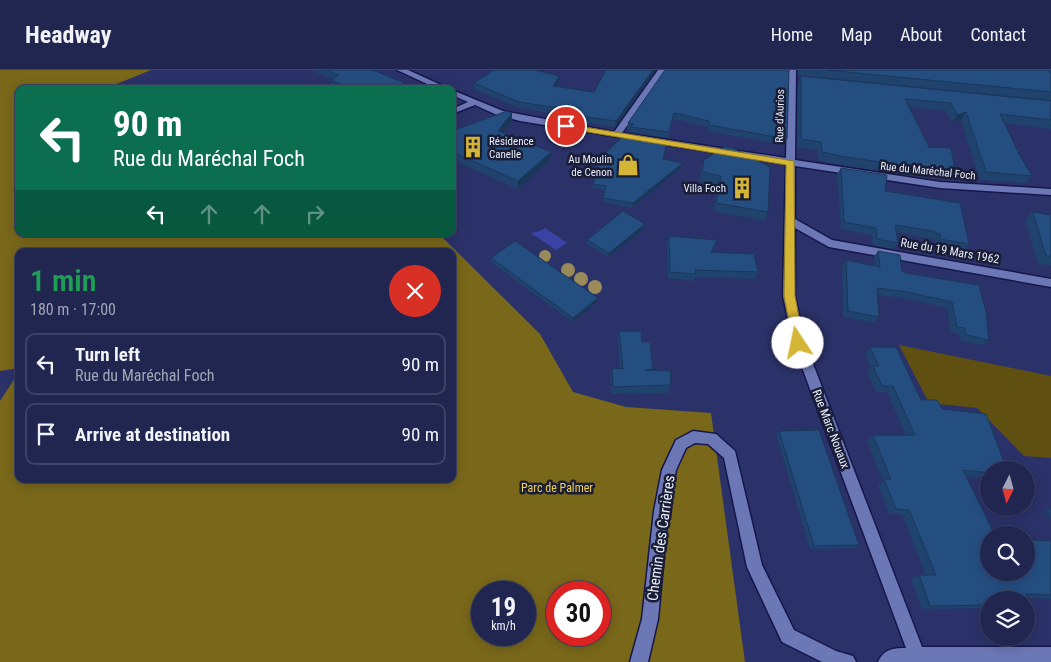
<!DOCTYPE html>
<html lang="en">
<head>
<meta charset="utf-8">
<style>
  body { margin:0; font-family:"Roboto Condensed",sans-serif; background:#2d3259; color:#f1f3f6; height:100vh; display:flex; flex-direction:column; font-size:19px; white-space:nowrap }
  * { box-sizing:border-box; margin:0 }
  p { font-size:16px; color:#a2a5b7 }
  .icon { flex:none; width:28px; height:28px; fill:none; stroke:currentColor; stroke-width:2; stroke-linecap:round; stroke-linejoin:round }
  .map { position:relative; flex:1; overflow:hidden }
  .sheet { position:absolute; left:15px; top:178px; width:441px; height:235px; display:flex; flex-direction:column; background:#20264f; border-radius:10px; box-shadow:0 2px 12px #0003,0 0 0 1px #3d4366 }
  .sheet>* { flex:none }
  .banner { position:absolute; left:15px; top:15px; width:441px; height:152px; border-radius:10px; box-shadow:0 2px 12px #0003,0 0 0 1px #3d4366; background:#0b6e4f; color:#fff; overflow:hidden }
  .needle { width:32px; rotate:186deg }
  .tools { position:absolute; left:980px; top:391px; display:grid; gap:10px }
  .tools a { display:grid; place-items:center; width:55px; height:55px; border-radius:50%; background:#20264f; box-shadow:0 2px 12px #0003,0 0 0 1px #3d4366; font-size:25px }
  .speed { position:absolute; left:471px; top:511px; display:flex; gap:10px; font-size:25px; font-weight:700; text-align:center }
  .speed>* { display:grid; place-content:center; width:65px; height:65px; border-radius:50%; background:#20264f; box-shadow:0 2px 12px #0003,0 0 0 1px #3d4366; line-height:1 }
  .speed small { font-size:12px; font-weight:400 }
  .speed .limit { border:8px solid #d22; background:#fff; color:#111 }
  .pin { position:absolute; display:grid; place-items:center; width:42px; height:42px; color:#fff; margin:-21px; border:2px solid #fff; border-radius:50%; box-shadow:0 1px 5px #0007 }
  .me { position:absolute; width:55px; margin:-28px; rotate:349deg; stroke-linejoin:round; filter:drop-shadow(0 0 4px #0008) }
  .turn { display:flex; align-items:center; gap:18px; height:105px; padding:0 15px; font-size:22px }
  .turn .icon { width:65px; height:65px; stroke-width:2.5 }
  .turn b { display:block; font-size:35px; line-height:42px }
  .lanes { display:flex; align-items:center; height:48px; padding:0 15px; background:#0003; justify-content:center; gap:25px; direction:ltr }
  .lanes .off { opacity:.35 }
  .round { display:grid; place-items:center; flex:none; width:52px; height:52px; border-radius:26px; background:#2d3259 }
  .head { display:flex; align-items:center; justify-content:space-between; height:85px; padding:0 15px }
  h1 { font-size:30px; font-weight:600; line-height:38px; color:#1e9e55 }
  ul { padding:0; list-style:none }
  li { display:flex; align-items:center; gap:15px; height:62px; margin:0 10px 8px; padding:0 5px; border:2px solid #3d4366; border-radius:10px }
  li div { flex:1 }
  li b { display:block; font-size:19px }
  li em { font-style:normal }
  header { display:flex; align-items:center; gap:30px; box-sizing:border-box; height:70px; padding:0 25px; background:#20264f; border-bottom:1px solid #3d4366 }
  header strong { font-size:24px }
  nav { display:flex; gap:28px; margin-inline-start:auto; font-size:18px }
  .map>svg:first-child { display:block }
  .green { fill:#5f5011 }
  .forest { fill:#79671a; fill-rule:evenodd }
  .water { fill:#3c43a7 }
  .lines { fill:none; stroke-linecap:round; stroke-linejoin:round }
  .minor-casing { stroke:#15174c; stroke-width:3 }
  .minor { fill:#6c77b5; fill-rule:evenodd }
  .tree { fill:#998a5a }
  .wall { fill:#20436e }
  .shaded-wall { fill:#1a375a }
  .building { fill:#254e80; stroke:#1a375a }
  .route { fill:#d5b535; stroke:#8a7622 }
  .labels { text-anchor:middle; dominant-baseline:central; stroke-width:5; stroke-linejoin:round; paint-order:stroke }
  .far-street-label { font-size:11px; fill:#e8ebf9; stroke:#191e36 }
  .far-poi-label { font-size:11px; fill:#e8ebf9; stroke:#191e36; text-anchor:end }
  .street-label { font-size:12px; fill:#e8ebf9; stroke:#191e36 }
  .park-label { font-size:12px; fill:#f3d24e; stroke:#191e36 }
  .near-street-label { font-size:15px; fill:#e8ebf9; stroke:#191e36 }
</style>
</head>
<body>
<header>
<strong>Headway</strong>
<nav><a>Home</a><a>Map</a><a>About</a><a>Contact</a></nav>
</header>
<div class="map">
<svg width="1051" height="592" viewBox="0 0 1051 592">
  <rect width="100%" height="100%" fill="#2b3269"/>
  <path class="green" d="M899,275L1051,306V388L1024,386L977,338L929,333Z"/>
  <path class="forest" d="M0,0H151L104,19H19V164H439L540,264L573,322L626,337L711,343L745,592H0V331L19,302V409H452V181H19V298L0,301ZM482,522H525V565H482ZM558,522H600V565H558Z"/>
  <path class="water" d="M545,158L567,173L556,180L531,163L540,161Z"/>
  <g class="lines">
    <g class="minor-casing">
      <path id="minor" d="M397,0H408L450,19H438Z
        M658,0H666L622,63L786,88L788,0H796L795,90L940,112L1051,119V125L940,118L795,96V149L832,170L1051,209V217L829,177L795,158V226L805,273L922,577H1051V592H878C884,579 893,578 906,578L793,273L783,226L786,94L520,51L497,45L475,35L452,44V39L468,32L452,25V20L503,41L614,62Z
        M693,361L716,364L735,381L762,495L794,560L836,581L853,586L856,592H822L782,572L747,497L724,388L708,374L695,373L686,378L676,400L668,441L658,549L648,592H630L642,549L654,441L662,400L676,370Z"/>
    </g>
    <use href="#minor" class="minor"/>
  </g>
  <g class="tree">
    <circle cx="545" cy="186" r="6"/>
    <circle cx="568" cy="200" r="7"/>
    <circle cx="581" cy="209" r="7"/>
    <circle cx="595" cy="217" r="7"/>
  </g>
  <path class="wall" d="M311,0H373L406,19H334L333,18L331,10L332,9Z
    M656,0L615,57L557,48V44L519,38L474,19V13L559,11L556,17L594,22Z
    M665,0L787,69L784,75L707,61L708,57L673,49L668,68L630,62L631,59H627L628,53Z
    M798,0H1051V30L798,5Z
    M801,6L1051,31V60L1050,59L1004,53L1020,86L1032,106L1025,113L980,110L961,50L952,53L946,41L909,37L929,77L955,100L949,108L913,106L837,94L818,90L817,80L797,77L798,14Z
    M512,43V51L503,63L550,90L518,119L452,90V61Z
    M663,89L682,97L632,138L602,132L605,120L592,118L593,114Z
    M704,90L768,142L764,151L713,141L718,115L699,111Z
    M841,98L885,121L969,174L964,181L935,176V170L927,168L897,162L898,173L894,179L873,175L872,165L841,159L837,104Z
    M1033,142L1051,145V196L1038,194L1025,150Z
    M644,159L608,187L587,174V170Z
    M669,166L717,170L712,182L758,202L755,209L695,207L693,211L668,208L667,173Z
    M878,181L902,201L905,203L979,215L989,270L983,275L961,271L959,264L951,262L947,238L903,228L877,225L879,247L874,253L843,247L842,196L846,190L875,196L874,187Z
    M491,188L597,232L573,252L491,192Z
    M619,261L642,272L653,300L670,315L668,323L611,324L610,306L612,298L620,299L618,269Z
    M870,277L921,330L942,339L989,400V409L966,406L989,502L1051,471V529L1028,528L1031,535L1026,536V530H989V538L922,539L911,509L919,505H926L902,444H889L878,415L883,411L867,371L873,365H906L887,322H876L867,302L871,298L865,284Z
    M779,361L859,475L855,478L810,479L776,364Z
    M1051,438V450L1046,441Z"/>
  <path class="shaded-wall" d="M653,0H656L615,57L616,51Z
    M559,6V11L553,22V16Z
    M405,13L406,19H396Z
    M966,42L961,50L952,53L957,45Z
    M512,43V51L499,69L498,61Z
    M551,82L550,90L518,119V111Z
    M683,93L682,97L632,138L633,133Z
    M645,154L644,159L608,187L609,183Z
    M598,228L597,232L573,252V248Z"/>
  <path class="building" d="M326,0H373L405,13L396,19H350L331,10L339,5Z
    M494,0H535L559,6L553,16L594,22L606,0H653L616,51L557,43L559,38L519,32L474,13Z
    M665,0H789L787,69L709,55V51L674,43L669,62L631,57L634,54L628,53Z
    M827,0H1047L1051,3V22Z
    M801,6L1051,31V50L1000,44L1020,86L1032,106L986,102L966,42L957,45L951,33L905,29L929,77L951,78L955,100L919,98L841,86L822,82L821,72L801,69Z
    M507,41L512,43L498,61L551,82L518,111L452,82V61Z
    M624,65L667,72L663,89L683,93L633,133L603,128L606,116L593,114L600,89Z
    M724,77L733,78L770,97L768,142L716,133L721,106L702,102L704,90Z
    M841,98L887,105L885,121L960,133L969,174L940,169V164L932,161L895,155L898,173L877,169L876,158L844,152Z
    M623,141L645,154L609,183L587,170Z
    M1033,142L1051,145V186H1046Z
    M669,166L717,170L711,182L754,184L758,202L695,200L696,204L670,202Z
    M515,171L598,228L573,248L491,188Z
    M878,181L900,185L902,201L905,203L979,215L986,242L989,270L966,265L965,258L957,257L952,232L907,222L877,218L879,247L848,241L846,190L880,197Z
    M619,261H641L642,272H650L653,299L645,300L671,301L670,315L613,317L612,298L623,299Z
    M870,277H896L921,330H937L942,339L986,344L1007,400H989V403L963,400L993,461H995L997,465H989V502H1026V470L1051,471V525L1026,524L1031,535H1026V530H989V535L930,536L919,505H936L909,440L896,439L884,409H891L873,365H915L893,316H882L873,296H879Z
    M819,360L859,475L814,476L779,361Z"/>
  <path class="route" d="M566,54L794,91L795,226L804,273L802,276L798,277L793,273L784,226L786,95L563,58L561,56Z"/>
  <defs>
    <g id="building-bare" transform="scale(1.725)"><path d="M-4-6H4V6H1V3H-1V6H-4ZM-2.5-4.3h1.7v1.8h-1.7ZM.8-4.3h1.7v1.8H.8ZM-2.5-1h1.7V.8h-1.7ZM.8-1h1.7V.8H.8Z" fill="#d5b535" stroke="#191e36" stroke-width="2.5" paint-order="stroke"/></g>
    <g id="shop-bare" transform="scale(1.725)"><path d="M-5-2.5h2.3a2.7 3.5 0 0 1 5.4 0H5L5.5 6h-11ZM-1.5-2.5h3a1.5 2.3 0 0 0-3 0Z" fill="#d5b535" stroke="#191e36" stroke-width="2.5" paint-order="stroke"/></g>
  </defs>
  <g fill-rule="evenodd">
    <use href="#building-bare" x="473" y="77"/>
    <use href="#shop-bare" x="628" y="95"/>
    <use href="#building-bare" x="742" y="118"/>
  </g>
  <g class="labels">
    <g class="far-street-label">
      <text transform="translate(780 46) rotate(-89)">Rue d'Aurios</text>
      <text transform="translate(928 101) rotate(6)">Rue du Maréchal Foch</text>
    </g>
    <g class="far-poi-label">
      <text x="489" y="71" text-anchor="start">Résidence<tspan x="489" dy="13">Canelle</tspan></text>
      <text x="612" y="89">Au Moulin<tspan x="612" dy="13">de Cenon</tspan></text>
      <text x="726" y="118">Villa Foch</text>
    </g>
    <g class="street-label">
      <text transform="translate(950 181) rotate(10)">Rue du 19 Mars 1962</text>
      <text transform="translate(831 359) rotate(69)">Rue Marc Nouaux</text>
    </g>
    <g class="park-label">
      <text x="557" y="418">Parc de Palmer</text>
    </g>
    <g class="near-street-label">
      <text transform="translate(661 468) rotate(-82)">Chemin des Carrières</text>
    </g>
  </g>
</svg>
<div class="tools">
<a><svg class="needle" viewBox="-14 -14 28 28"><path d="M0-13l5 13h-10z" fill="#e53935"/><path d="M0 13l5-13h-10z" fill="#a2a5b7"/></svg></a>
<a><svg class="icon" aria-label="search" viewBox="0 0 24 24"><circle cx="10" cy="10" r="6"/><path d="M15 15l6 6"/></svg></a>
<a><svg class="icon" aria-label="layers" viewBox="0 0 24 24"><path d="M12 4l9 5-9 5-9-5zM3 14l9 5 9-5"/></svg></a>
</div>
<div class="speed"><div>19<small>km/h</small></div><div class="limit">30</div></div>
<div class="pin" style="left:566px;top:56px;background:#d93025"><svg class="icon" aria-label="arrive" viewBox="0 0 24 24"><path d="M6 21V4h12l-3 4 3 4H6"/></svg></div>
<svg class="me" style="left:798px;top:273px" viewBox="-20 -20 40 40"><circle r="19" fill="#fff"/><path d="M0-13L10 11 0 6-10 11z" fill="#d5b535"/></svg>
<div class="banner">
<div class="turn"><svg class="icon" aria-label="left" viewBox="0 0 24 24"><path d="M17 20v-9H6M10 6l-5 5 5 5"/></svg><div><b>90 m</b>Rue du Maréchal Foch</div></div>
<div class="lanes"><svg class="icon" aria-label="left" viewBox="0 0 24 24"><path d="M17 20v-9H6M10 6l-5 5 5 5"/></svg><svg class="icon off" aria-label="ahead" viewBox="0 0 24 24"><path d="M12 20V5M6 11l6-6 6 6"/></svg><svg class="icon off" aria-label="ahead" viewBox="0 0 24 24"><path d="M12 20V5M6 11l6-6 6 6"/></svg><svg class="icon off" aria-label="right" viewBox="0 0 24 24"><path d="M7 20v-9h11M14 6l5 5-5 5"/></svg></div>
</div>
<section class="sheet">
<div class="head"><div><h1>1 min</h1><p>180 m · 17:00</p></div><a class="round" style="background:#d93025;color:#fff"><svg class="icon" aria-label="close" viewBox="0 0 24 24"><path d="M6 6l12 12M18 6L6 18"/></svg></a></div>
<ul>
<li><svg class="icon" aria-label="left" viewBox="0 0 24 24"><path d="M17 20v-9H6M10 6l-5 5 5 5"/></svg><div><b>Turn left</b><p>Rue du Maréchal Foch</p></div><em>90 m</em></li>
<li><svg class="icon" aria-label="arrive" viewBox="0 0 24 24"><path d="M6 21V4h12l-3 4 3 4H6"/></svg><div><b>Arrive at destination</b></div><em>90 m</em></li>
</ul>
</section>
</div>
</body>
</html>
